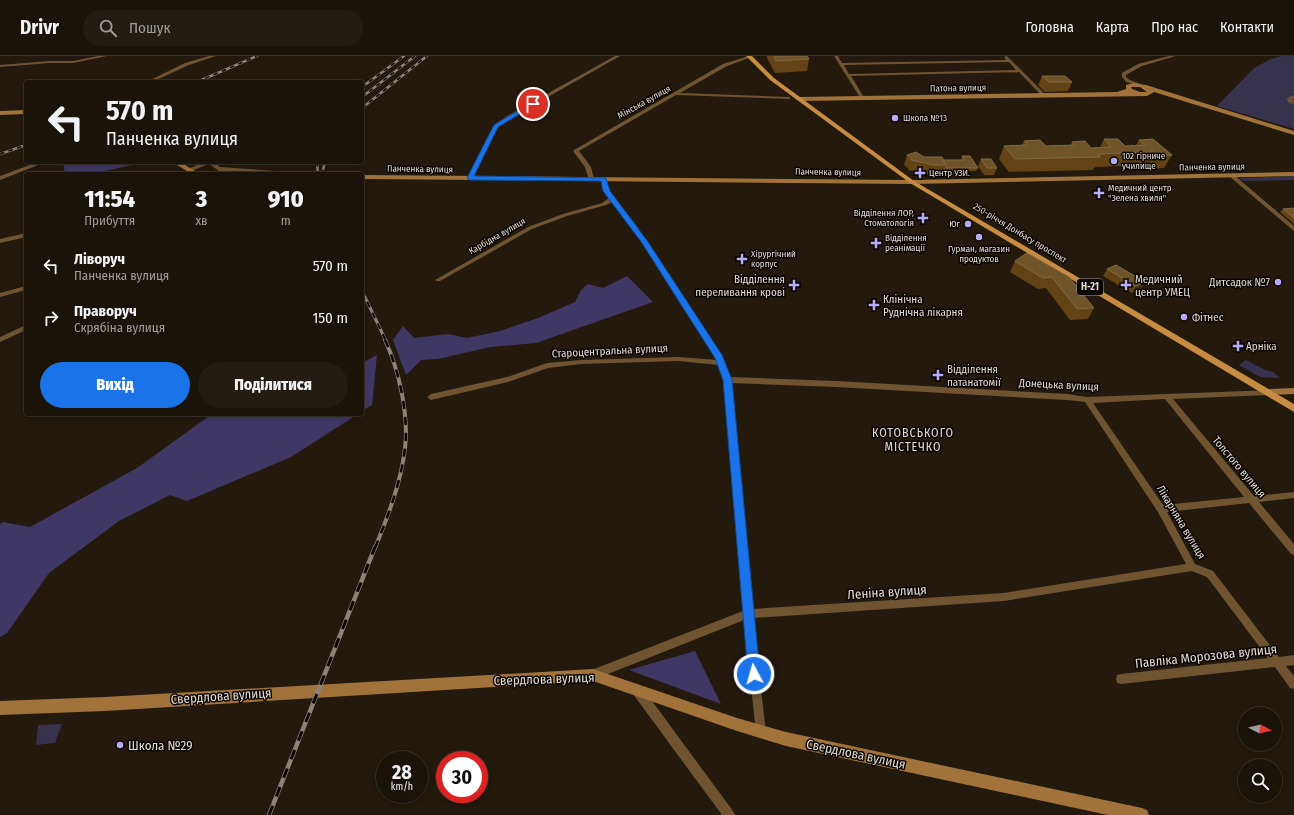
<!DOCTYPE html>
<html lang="uk">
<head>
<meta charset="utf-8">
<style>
  body { margin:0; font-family:"Fira Sans Condensed",sans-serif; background:#231c13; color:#f1f3f6; height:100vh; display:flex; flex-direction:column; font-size:15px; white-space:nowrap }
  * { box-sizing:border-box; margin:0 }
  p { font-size:13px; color:#9f9e9c }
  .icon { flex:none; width:22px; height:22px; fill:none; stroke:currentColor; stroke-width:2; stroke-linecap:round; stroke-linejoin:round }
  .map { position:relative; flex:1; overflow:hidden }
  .side { position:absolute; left:24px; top:116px; width:340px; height:244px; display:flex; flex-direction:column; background:#1a130a; border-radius:4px; box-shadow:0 2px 6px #0003,0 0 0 1px #38322b }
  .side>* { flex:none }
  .hud { position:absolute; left:24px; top:24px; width:340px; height:84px; border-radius:4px; box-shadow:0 2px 6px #0003,0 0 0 1px #38322b; background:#1a130a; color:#f1f3f6; overflow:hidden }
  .needle { width:26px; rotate:97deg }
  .tools { position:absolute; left:1238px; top:651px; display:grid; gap:8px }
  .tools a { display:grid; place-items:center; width:44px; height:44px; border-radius:50%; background:#1a130a; box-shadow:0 2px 6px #0003,0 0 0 1px #38322b; font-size:20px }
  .speed { position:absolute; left:376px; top:695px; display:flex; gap:8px; font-size:20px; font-weight:700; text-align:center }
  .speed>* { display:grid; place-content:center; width:52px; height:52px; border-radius:50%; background:#1a130a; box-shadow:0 2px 6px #0003,0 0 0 1px #38322b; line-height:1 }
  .speed small { font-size:10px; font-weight:400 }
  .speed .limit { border:6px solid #d22; background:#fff; color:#111 }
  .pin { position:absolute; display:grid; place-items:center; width:34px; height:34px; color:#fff; margin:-17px; border:2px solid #fff; border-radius:50%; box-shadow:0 1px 4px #0007 }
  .me { position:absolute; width:44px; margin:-22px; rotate:354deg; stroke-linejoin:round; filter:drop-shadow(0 0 3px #0008) }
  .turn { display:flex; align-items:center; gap:14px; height:84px; padding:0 16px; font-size:18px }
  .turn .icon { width:52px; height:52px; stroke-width:2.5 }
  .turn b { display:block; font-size:28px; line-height:34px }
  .eta { display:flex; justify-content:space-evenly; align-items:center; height:68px; text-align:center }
  .eta b { font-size:24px; font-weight:800; line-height:28px }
  .action { display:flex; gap:8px; margin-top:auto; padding:8px 16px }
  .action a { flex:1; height:46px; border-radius:24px; background:#1a73e8; color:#fff; font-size:16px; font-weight:800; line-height:46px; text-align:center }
  .action a+a { background:#231c13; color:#f1f3f6 }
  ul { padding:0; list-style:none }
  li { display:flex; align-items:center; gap:12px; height:52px; padding:0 16px }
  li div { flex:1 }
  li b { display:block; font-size:15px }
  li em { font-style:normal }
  header { display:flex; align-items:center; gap:24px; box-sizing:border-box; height:56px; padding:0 20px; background:#1a130a; border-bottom:1px solid #38322b }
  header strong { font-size:19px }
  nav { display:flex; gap:22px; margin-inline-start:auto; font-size:14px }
  .search { width:280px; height:36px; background:#231c13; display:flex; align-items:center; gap:10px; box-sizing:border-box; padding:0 14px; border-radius:22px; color:#9f9e9c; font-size:15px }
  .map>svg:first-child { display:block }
  .green { fill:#36324d }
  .forest { fill:#3f3865 }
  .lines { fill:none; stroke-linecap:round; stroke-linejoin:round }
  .street { fill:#705432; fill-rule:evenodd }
  .secondary { fill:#a1733b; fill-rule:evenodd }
  .primary { fill:#c78c41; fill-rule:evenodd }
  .rail-far3-casing { stroke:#8b8279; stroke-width:2.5 }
  .rail-far2-casing { stroke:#8b8279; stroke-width:3 }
  .rail-far1-casing { stroke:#8b8279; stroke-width:4 }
  .rail-casing { stroke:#8b8279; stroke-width:4.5 }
  .rail-far3 { stroke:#090503; stroke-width:1.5; stroke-dasharray:4.5; stroke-linecap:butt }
  .rail-far2 { stroke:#090503; stroke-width:2; stroke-dasharray:6; stroke-linecap:butt }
  .rail-far1 { stroke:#090503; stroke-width:2.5; stroke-dasharray:8; stroke-linecap:butt }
  .rail { stroke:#090503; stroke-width:3; stroke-dasharray:10; stroke-linecap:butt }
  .wall { fill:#634314 }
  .shaded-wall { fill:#432c09 }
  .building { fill:#705429; stroke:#826943 }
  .route { fill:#1a73e8; stroke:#114b97 }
  .poi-dot { fill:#b5acf8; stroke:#090503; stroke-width:1.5 }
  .labels { text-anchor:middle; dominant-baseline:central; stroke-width:3; stroke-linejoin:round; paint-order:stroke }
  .far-street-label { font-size:9px; fill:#e1dad2; stroke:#090503 }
  .far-poi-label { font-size:9px; fill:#e1dad2; stroke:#090503; text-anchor:start }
  .shield { fill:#090503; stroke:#a09a94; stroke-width:1 }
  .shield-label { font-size:10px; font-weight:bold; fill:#e1dad2 }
  .poi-label { font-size:11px; fill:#e1dad2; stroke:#090503; text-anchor:start }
  .street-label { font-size:11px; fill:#e1dad2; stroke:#090503 }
  .neighbourhood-label { font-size:12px; letter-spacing:1px; fill:#e1dad2; stroke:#090503 }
  .near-street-label { font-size:13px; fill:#e1dad2; stroke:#090503 }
  .near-poi-label { font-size:13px; fill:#e1dad2; stroke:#090503; text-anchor:start }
</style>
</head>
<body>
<header>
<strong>Drivr</strong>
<div class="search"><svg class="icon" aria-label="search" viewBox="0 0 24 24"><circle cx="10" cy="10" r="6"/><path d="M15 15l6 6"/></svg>Пошук</div>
<nav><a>Головна</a><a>Карта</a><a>Про нас</a><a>Контакти</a></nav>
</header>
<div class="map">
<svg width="1294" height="759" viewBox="0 0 1294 759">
  <rect width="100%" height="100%" fill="#23190d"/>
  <path class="green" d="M1282,0H1294V73L1217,50L1254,12L1271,3Z
    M1294,120V124L1243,125L1240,122Z
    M1246,304L1265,314L1273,316L1280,322L1260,321L1239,309Z
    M62,668L55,687L36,689L38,669Z"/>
  <path class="forest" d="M63,106H146L91,118H65Z
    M627,220L653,246L536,287L490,291L438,303L421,304L406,319L393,284L403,270L414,282L448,278L467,282L500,275L538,262L575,246L581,234L588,228L603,232Z
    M377,299L372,349L362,355V307Z
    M212,358H358L291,401L187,445L170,439L119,465L49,517L7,577L0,581V468L3,466L30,471L137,412Z
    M695,595L721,648L629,614Z"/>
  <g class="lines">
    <path class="street" d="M98,0H107L73,7H50L0,11V9L50,5H73Z
      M209,0H216L189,9L152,26H146L185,7Z
      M615,0H620L511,62L498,71L473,122L468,123L467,122L494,70L507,60Z
      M749,0L752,1L727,10L680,37L788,41H790V43L676,39L579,95L591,111L594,123L589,124L585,111L573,95L574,94L723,8Z
      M834,0H838L842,7L1006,4L1004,1L1007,0L1047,40L1043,41L1019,16L851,20L865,43L863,44L861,43ZM1009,6L1016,14L849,18L844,9Z
      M1169,0H1176L1142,10L1126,19V21L1130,24L1143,29V31L1126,26L1122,21V17L1138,8Z
      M1294,39V42L1292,43L1294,45V48L1288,46L1287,42Z
      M38,106H46L0,124V120Z
      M204,106H213L220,111L289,116L292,118H266L219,115L209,108L191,115L186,114Z
      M1229,118H1233L1294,170V175L1229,120Z
      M604,121L607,123L609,135L634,166L722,299L731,321L836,325L1067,338L1087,341L1272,334L1273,336L1272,338L1269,339L1173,343L1254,440L1294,436V442L1259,446L1294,488V499L1291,498L1249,447L1167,456L1195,508L1213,515L1279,601L1294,599V609L1286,610L1294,620V633L1290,632L1275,611L1121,628L1117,627L1116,623L1117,619L1121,618L1268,602L1207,521L1192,515L1004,545L753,562L766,677L765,681L761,682L757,681L756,677L744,564L593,624L589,623L588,619L589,615L743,555L724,324L719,309L678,305L581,308L548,312L508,326L431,344L427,341L431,338L507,321L547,307L581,304L678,301L717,304L629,167L612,146L606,149L567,160L532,173L440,225H436L435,224L528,171L563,158L602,147L609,142L603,135L601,123ZM732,327L836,331L1067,344L1085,346L1158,456L1186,508L1004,537L752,553ZM1165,343L1244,441L1163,449L1093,347Z
      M26,177V181L0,187V183Z
      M26,230V234L0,241V237Z
      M26,269V274L0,286V281Z
      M637,629L641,630L733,755L735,759H722L633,638L632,634L633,630Z"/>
    <path class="secondary" d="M1134,27L1146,29L1294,75V79L1154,36L1147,40L799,45L796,43L799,41L1117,36L1126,33V29ZM1131,31H1140L1147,36H1140L1132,33Z
      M26,54V58L0,59V55Z
      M172,106H180L200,118H192Z
      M1294,116V120L912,128L362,123V119L912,124Z
      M1294,332V338L1269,339L1264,336L1269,333Z
      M593,613L737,662L786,676L1142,752L1147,754L1149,759H1108L786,690L737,675L593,625L105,655L0,659V645L105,641Z"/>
    <path class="primary" d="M746,0H752L774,22L914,125L1294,348V356L910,127L770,24Z"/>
    <g class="rail-far3-casing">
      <path id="rail-far3" d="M197,26L257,0
        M362,31L404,0
        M362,41L415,0
        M362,52L427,0
        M0,98L26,89
        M317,106L318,118
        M322,118L325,106"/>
    </g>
    <g class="rail-far2-casing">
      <path id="rail-far2" d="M362,235L386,285"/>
    </g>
    <g class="rail-far1-casing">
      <path id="rail-far1" d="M375,492C388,460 401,427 405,392C409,359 399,314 385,284"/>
    </g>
    <g class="rail-casing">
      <path id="rail" d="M269,759L375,491"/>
    </g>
    <use href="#rail-far3" class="rail-far3"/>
    <use href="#rail-far2" class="rail-far2"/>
    <use href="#rail-far1" class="rail-far1"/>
    <use href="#rail" class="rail"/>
  </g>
  <path class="wall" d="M767,0H807L809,3L807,15L775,17L767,2Z
    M1042,20L1072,26L1068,35L1045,36L1038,29Z
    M1104,83L1125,90L1136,89L1139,84L1172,99L1164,112L1149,113L1145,109L1095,111L1093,114L1009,116L999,103L1004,90L1022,89L1024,85L1046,90H1070L1072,86L1091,92L1100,91Z
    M907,99L943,104H961L962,100L978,112L976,115H945V114L943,119H931L908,114V112L904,109Z
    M981,103L997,112L994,119H984L978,110Z
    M1294,152V168L1280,156L1283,153Z
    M1027,197L1094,252L1088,263L1070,264L1046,232L1038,233L1010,216L1015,205Z
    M1107,213L1145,226L1141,233L1132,237L1103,220Z"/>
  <path class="shaded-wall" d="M1145,226L1141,233L1132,237L1136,230Z"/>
  <path class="building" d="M774,0H807L809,3L776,5Z
    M1042,20H1065L1072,26H1049Z
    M1104,83H1118L1125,90L1145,89L1139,84L1153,83L1172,99L1157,100L1153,96L1099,98L1100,101L1015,103L1004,90L1028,89L1024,85L1040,84L1046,90L1075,89L1072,86L1085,85L1091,92L1111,91Z
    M916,96L924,101H942L946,109H934L911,104V102L907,99Z
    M962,100H970L978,112H946V109L943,104H964Z
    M981,103H991L997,112H987Z
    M1294,152V162L1283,153Z
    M1027,197L1069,221L1094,252L1077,253L1052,221L1043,222L1015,205Z
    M1116,209L1145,226L1136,230L1107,213Z"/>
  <path class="route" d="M533,46L536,48L535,49L498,71L474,120L606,122L610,135L648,186L722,299L732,324L760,618L758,622L754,624L750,622L748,618L723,324L715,302L642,187L603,135L601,125L470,124L467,122L494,69Z"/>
  <g class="poi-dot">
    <circle cx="895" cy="62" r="4"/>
    <circle cx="1114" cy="105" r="4"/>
    <path d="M918 111h4v4h4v4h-4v4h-4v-4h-4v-4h4z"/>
    <path d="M1097 131h4v4h4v4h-4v4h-4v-4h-4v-4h4z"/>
    <path d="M921 156h4v4h4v4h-4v4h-4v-4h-4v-4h4z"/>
    <circle cx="968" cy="168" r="4"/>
    <circle cx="979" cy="181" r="4"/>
    <path d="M874 181h4v4h4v4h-4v4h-4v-4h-4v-4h4z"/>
    <path d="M740 197h4v4h4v4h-4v4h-4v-4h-4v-4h4z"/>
    <circle cx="1278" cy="226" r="4"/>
    <path d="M792 223h4v4h4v4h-4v4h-4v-4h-4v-4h4z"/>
    <path d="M1124 223h4v4h4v4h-4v4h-4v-4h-4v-4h4z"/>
    <path d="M872 243h4v4h4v4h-4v4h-4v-4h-4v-4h4z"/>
    <circle cx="1184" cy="261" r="4"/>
    <path d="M1236 284h4v4h4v4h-4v4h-4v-4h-4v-4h4z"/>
    <path d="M936 313h4v4h4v4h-4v4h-4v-4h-4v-4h4z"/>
    <circle cx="120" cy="689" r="4"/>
  </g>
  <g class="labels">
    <g class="far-street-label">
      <text transform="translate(958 32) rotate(-1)">Патона вулиця</text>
      <text transform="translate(644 46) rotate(-29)">Мінська вулиця</text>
      <text transform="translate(1212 111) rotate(-1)">Панченка вулиця</text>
      <text transform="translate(420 113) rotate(1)">Панченка вулиця</text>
      <text transform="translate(828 116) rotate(1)">Панченка вулиця</text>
      <text transform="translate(1020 177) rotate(31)">250-річчя Донбасу проспект</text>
      <text transform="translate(497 180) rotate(-30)">Карбідна вулиця</text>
    </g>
    <g class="far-poi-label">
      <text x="903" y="62">Школа №13</text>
      <text x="1122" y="100">102 гірниче<tspan x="1122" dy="10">училище</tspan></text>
      <text x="929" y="117">Центр УЗИ.</text>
      <text x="1108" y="132">Медичний центр<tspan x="1108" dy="10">"Зелена хвиля"</tspan></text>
      <text x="914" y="157" text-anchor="end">Відділення ЛОР,<tspan x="914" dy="10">Стоматологія</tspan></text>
      <text x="960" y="168" text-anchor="end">Юг</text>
      <text x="885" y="182">Відділення<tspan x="885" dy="10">реанімації</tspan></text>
      <text x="979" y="193" text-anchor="middle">Гурман, магазин<tspan x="979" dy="10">продуктов</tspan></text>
      <text x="751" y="198">Хірургічний<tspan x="751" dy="10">корпус</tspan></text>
    </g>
    <rect class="shield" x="1077" y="223" width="26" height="16" rx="3"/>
    <g class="shield-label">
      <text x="1090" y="231">Н-21</text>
    </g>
    <g class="poi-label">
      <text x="785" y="223" text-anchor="end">Відділення<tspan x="785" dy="13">переливання крові</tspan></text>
      <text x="1135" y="223">Медичний<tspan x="1135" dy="13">центр УМЕЦ</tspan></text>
      <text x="1270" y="226" text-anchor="end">Дитсадок №7</text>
      <text x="883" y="243">Клінічна<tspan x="883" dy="13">Руднічна лікарня</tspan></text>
      <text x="1192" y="261">Фітнес</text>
      <text x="1246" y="290">Арніка</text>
      <text x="947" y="313">Відділення<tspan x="947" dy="13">патанатомії</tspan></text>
    </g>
    <g class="street-label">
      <text transform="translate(610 295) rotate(-3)">Староцентральна вулиця</text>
      <text transform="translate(1059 329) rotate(3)">Донецька вулиця</text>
      <text transform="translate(1239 411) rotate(50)">Толстого вулиця</text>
      <text transform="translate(1181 466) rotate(59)">Лікарняна вулиця</text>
    </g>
    <g class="neighbourhood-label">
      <text x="913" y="377">КОТОВСЬКОГО<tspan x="913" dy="14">МІСТЕЧКО</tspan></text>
    </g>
    <g class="near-street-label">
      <text transform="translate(887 536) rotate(-4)">Леніна вулиця</text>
      <text transform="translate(1206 600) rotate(-6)">Павліка Морозова вулиця</text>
      <text transform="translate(544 623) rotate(-2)">Свердлова вулиця</text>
      <text transform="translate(221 640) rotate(-4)">Свердлова вулиця</text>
      <text transform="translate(856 698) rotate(12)">Свердлова вулиця</text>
    </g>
    <g class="near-poi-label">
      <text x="128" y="689">Школа №29</text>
    </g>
  </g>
</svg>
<div class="tools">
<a><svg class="needle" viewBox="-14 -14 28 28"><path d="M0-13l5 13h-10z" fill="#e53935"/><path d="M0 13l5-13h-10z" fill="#9f9e9c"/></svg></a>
<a><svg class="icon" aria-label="search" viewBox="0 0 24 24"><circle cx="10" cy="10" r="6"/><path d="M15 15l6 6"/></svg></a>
</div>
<div class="speed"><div>28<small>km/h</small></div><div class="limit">30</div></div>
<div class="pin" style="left:533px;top:48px;background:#d93025"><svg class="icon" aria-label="arrive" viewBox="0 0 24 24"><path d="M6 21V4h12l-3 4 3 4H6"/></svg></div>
<svg class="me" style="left:754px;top:618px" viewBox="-20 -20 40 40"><circle r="17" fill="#1a73e8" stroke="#fff" stroke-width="3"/><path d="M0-11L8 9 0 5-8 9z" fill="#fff"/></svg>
<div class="hud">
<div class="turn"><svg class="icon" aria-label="left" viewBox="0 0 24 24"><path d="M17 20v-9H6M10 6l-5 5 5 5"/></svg><div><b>570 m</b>Панченка вулиця</div></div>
</div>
<section class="side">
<div class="eta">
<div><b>11:54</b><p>Прибуття</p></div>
<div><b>3</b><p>хв</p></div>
<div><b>910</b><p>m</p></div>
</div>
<ul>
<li><svg class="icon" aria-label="left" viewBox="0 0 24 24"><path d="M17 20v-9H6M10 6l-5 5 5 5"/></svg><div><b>Ліворуч</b><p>Панченка вулиця</p></div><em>570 m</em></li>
<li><svg class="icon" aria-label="right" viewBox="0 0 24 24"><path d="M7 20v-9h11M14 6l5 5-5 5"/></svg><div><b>Праворуч</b><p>Скрябіна вулиця</p></div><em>150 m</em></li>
</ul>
<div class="action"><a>Вихід</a><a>Поділитися</a></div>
</section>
</div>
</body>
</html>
